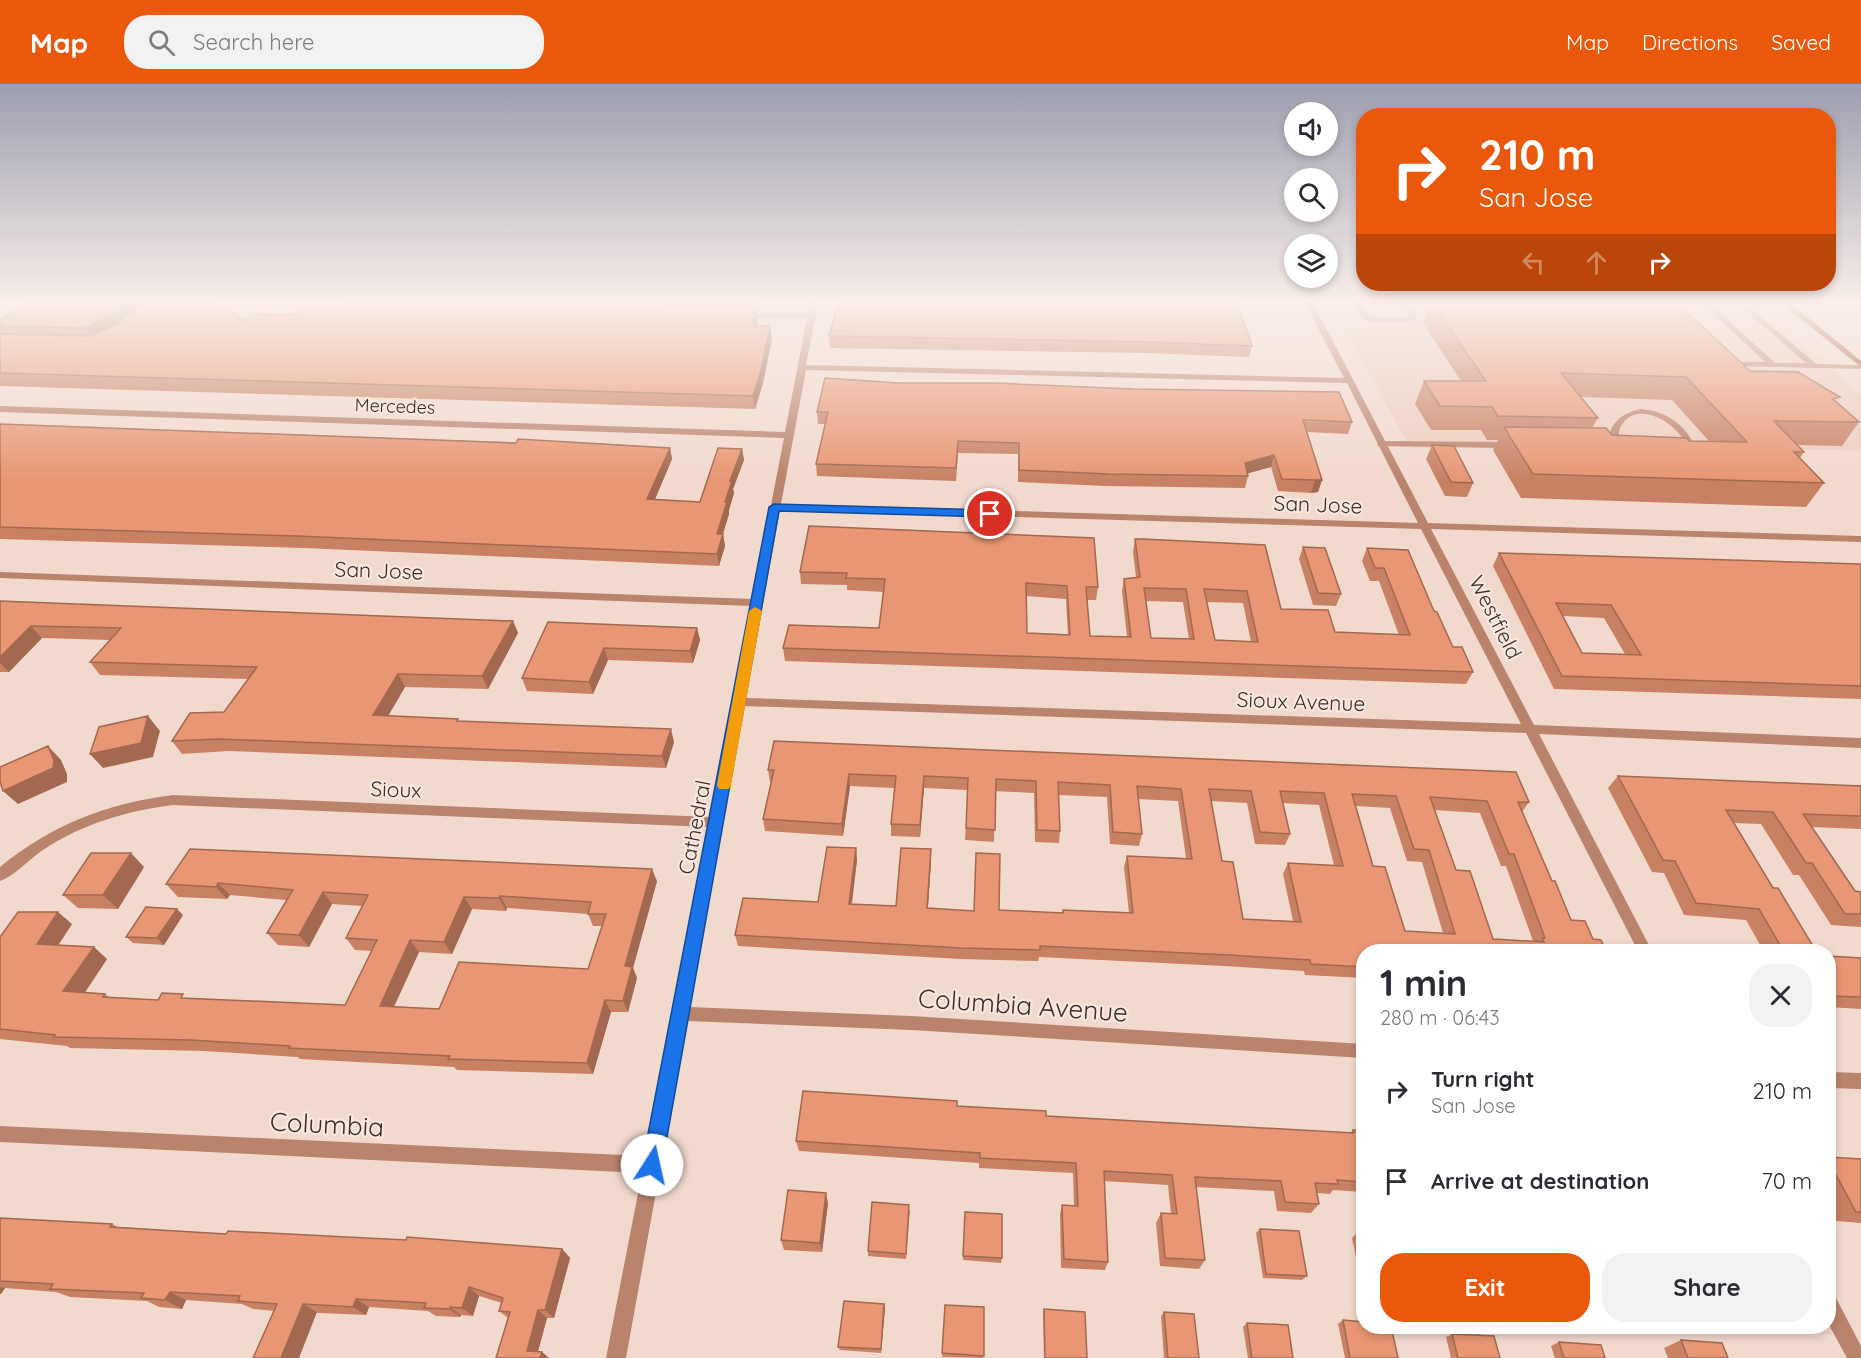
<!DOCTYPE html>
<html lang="en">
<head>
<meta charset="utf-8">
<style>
  body { margin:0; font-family:Quicksand,sans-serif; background:#f2f2f3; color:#2b2b33; height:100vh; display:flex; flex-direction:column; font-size:22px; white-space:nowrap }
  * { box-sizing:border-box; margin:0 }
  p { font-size:20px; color:#7c7c81 }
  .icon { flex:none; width:33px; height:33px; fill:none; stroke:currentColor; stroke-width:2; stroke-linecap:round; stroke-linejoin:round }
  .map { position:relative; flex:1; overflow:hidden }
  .sheet { position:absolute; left:1356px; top:860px; width:480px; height:390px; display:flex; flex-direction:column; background:#fff; border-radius:24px; box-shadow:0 3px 9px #0003 }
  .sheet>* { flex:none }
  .hud { position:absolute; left:1356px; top:24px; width:480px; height:183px; border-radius:24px; box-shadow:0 3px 9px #0003; background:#ea580c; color:#fff; overflow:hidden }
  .controls { position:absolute; left:1284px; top:18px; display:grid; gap:12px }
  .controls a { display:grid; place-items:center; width:54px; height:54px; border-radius:50%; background:#fff; box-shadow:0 3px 9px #0003; font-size:30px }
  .pin { position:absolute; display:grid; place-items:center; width:51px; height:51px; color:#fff; margin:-26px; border:3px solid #fff; border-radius:50%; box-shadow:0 2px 6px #0007 }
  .me { position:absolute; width:66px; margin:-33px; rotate:10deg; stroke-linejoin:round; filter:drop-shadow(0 0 4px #0008) }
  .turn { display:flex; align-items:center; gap:21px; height:126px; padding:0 24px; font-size:27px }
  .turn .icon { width:78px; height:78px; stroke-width:2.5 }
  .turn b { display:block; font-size:42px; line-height:51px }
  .lanes { display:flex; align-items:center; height:57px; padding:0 24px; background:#0003; justify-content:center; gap:30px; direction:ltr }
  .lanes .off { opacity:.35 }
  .round { display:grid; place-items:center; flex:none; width:63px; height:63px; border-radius:24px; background:#f2f2f3 }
  .head { display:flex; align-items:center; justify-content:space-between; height:102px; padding:0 24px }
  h1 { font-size:36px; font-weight:800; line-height:45px }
  .cta { display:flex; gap:12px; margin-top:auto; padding:12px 24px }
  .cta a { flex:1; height:69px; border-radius:24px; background:#ea580c; color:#fff; font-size:24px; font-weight:800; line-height:69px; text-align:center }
  .cta a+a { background:#f2f2f3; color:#2b2b33 }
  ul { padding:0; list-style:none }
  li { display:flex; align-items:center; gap:18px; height:90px; padding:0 24px }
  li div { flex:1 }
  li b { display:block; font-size:22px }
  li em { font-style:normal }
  header { display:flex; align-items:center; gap:36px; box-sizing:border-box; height:84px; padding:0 30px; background:#ea580c; color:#fff }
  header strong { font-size:28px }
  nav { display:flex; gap:33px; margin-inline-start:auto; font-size:21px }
  .search { width:420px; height:54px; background:#f2f2f3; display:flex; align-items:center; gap:15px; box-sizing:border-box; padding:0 21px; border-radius:24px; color:#7c7c81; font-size:22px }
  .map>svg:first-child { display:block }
  .built { fill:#eecdbf }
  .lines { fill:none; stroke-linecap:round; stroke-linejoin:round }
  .lane { fill:#ba836c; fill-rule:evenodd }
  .street { fill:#ba836c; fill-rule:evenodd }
  .secondary { fill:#a35431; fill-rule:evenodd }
  .wall { fill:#c88163; fill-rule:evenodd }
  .shaded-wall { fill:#a26950 }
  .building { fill:#e89673; stroke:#a26950; stroke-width:1.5; fill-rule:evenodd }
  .route { fill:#1a73e8; stroke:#114b97; stroke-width:1.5 }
  .slow { fill:#f59e0b }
  .labels { text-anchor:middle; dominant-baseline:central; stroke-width:4.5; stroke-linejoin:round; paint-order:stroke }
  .far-street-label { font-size:18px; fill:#382e2a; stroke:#fce7de }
  .street-label { font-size:21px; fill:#382e2a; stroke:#fce7de }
  .near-street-label { font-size:26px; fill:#382e2a; stroke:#fce7de }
</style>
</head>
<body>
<header>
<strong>Map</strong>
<div class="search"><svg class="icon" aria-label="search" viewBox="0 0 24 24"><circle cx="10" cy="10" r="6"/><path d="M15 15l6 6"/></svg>Search here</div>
<nav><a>Map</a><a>Directions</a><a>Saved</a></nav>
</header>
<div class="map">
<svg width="1861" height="1274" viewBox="0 0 1861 1274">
  <rect width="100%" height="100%" fill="#f2d9ce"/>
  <path class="built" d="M1330,219H1754L1861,310V366L1410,364Z"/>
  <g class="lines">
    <path class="lane" d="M1353,219H1361L1369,231L1372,233H1408L1409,229L1401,219H1409L1417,229L1414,237H1368L1363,235Z
      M1702,219H1710L1775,279H1806L1737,219H1790L1791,221L1787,223L1748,222L1816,280L1861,281V285L1733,282L1725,274V270H1731L1738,278H1765Z
      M1642,325C1665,328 1680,337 1692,356L1680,363H1674V359L1683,355C1672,336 1634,315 1620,344C1618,350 1618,357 1617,363L1616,365H1610C1605,342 1621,328 1642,325Z
      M1381,357L1509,358L1513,361L1509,364L1378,362L1377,360Z"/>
    <path class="street" d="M810,219H818L806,281L1344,294L1305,219H1313L1428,439L1861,452V458L1431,445L1534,641L1861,654V664L1539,650L1652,867H1638L1526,649L744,622L689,923L911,932L1364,960V974L911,946L687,937L626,1274H606L642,1089L0,1058V1042L645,1072L672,932L671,930L709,743L173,721C127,727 85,739 46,764C31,773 15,792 0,797V783C51,741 108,719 173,711L711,733L752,522L0,494V488L753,515L771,425L769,423L771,421L784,354L0,328V322L785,348L807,234H743L739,232L743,230H808ZM806,286L1347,299L1418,439L781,420ZM780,426L1421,445L1521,640L746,614Z
      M1828,988L1861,989V1005L1828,1004Z
      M1828,1210L1835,1212L1861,1262V1274H1847L1828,1239Z"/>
    <path class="secondary" d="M1781,219H1790L1861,277V283Z"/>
  </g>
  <path class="wall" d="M26,219H218L245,236L281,231L339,226L346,219H762L760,228H757L758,236L756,242H770L772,255L763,299L755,325L0,302V237Z
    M838,219L1252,262L1249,273L1146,269L830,264L829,252Z
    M1421,219H1677L1750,287L1836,318L1859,338L1842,362L1797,361L1804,368L1800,374L1824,399L1806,423L1521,414L1493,366L1498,356H1487L1481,346H1431L1415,320L1424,297H1461L1423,239L1427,228ZM1581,313L1672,316L1709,357H1689L1612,351L1592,344L1598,334Z
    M817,328L1352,338L1348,350L1307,348L1322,396L1318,408L1311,409L1278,407L1271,383L1247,389L1248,392L1245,404L1106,402L1018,398V370L958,369L956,397L817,392L816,380L826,340H818Z
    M0,340L670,364L672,375L655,415L700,418L742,365L744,376L733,405L734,409L729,426V430L723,450L725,462L719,482L304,464L0,455Z
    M1432,361L1473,399L1467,413L1445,412L1426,375Z
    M809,442L1098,503L1096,516H1087L1090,552L1127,553L1122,507L1124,495L1136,493L1133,468L1135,455H1143L1281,525L1335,548L1399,551L1379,497H1370L1362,477L1367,464L1434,527L1453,563L1473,588L1466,600L785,577L783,564L879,544L884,508L847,506V501L801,500L800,488ZM1026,512L1066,515L1068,551L1027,549ZM1145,517L1183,518L1189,555L1151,554ZM1207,518L1243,519L1251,558L1215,556Z
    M1303,463L1341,510L1336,522L1313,521L1299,475Z
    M1499,469L1861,480V615L1554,605L1493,482ZM1563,532L1604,534L1625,570L1582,569Z
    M0,517L513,537L518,549L488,605L405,603L388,632L458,635L459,638L674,658L666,684L228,667L182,670L172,657L224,628L248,595L100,591L90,578L110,556L42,554L9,588H0Z
    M548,538L697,544L700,556L693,579L608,576L593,610L527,607L522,594Z
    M774,657L1529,718L1522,728L1552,797L1571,836L1593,855L1364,867V894L1305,891L1304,887L1224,882L1039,873L1038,877L960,875L738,862L735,851L818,818L856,764L857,776L852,820L896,822L931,777L928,824L974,827L999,826L1062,829L1063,826L1129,829L1124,783L1127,772L1186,774L1178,717L1138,715L1142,750L1139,762L1110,760L1107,713L1059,711L1060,747L1059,759L1035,758L1034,709L995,707L994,758L965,756L968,706L924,704L920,753L891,752V740L894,704L850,702L843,752L765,747L763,735L771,698H770L768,686ZM1211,717L1247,719L1255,760L1285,761L1290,750L1283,719L1319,721L1334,781L1288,779L1283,790L1293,837L1243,835L1222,777ZM1356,722L1390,724L1407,777L1422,778L1443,849L1405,847L1373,782ZM1434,726L1480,729L1501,782H1506L1533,857L1493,855L1456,786Z
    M1618,692L1861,702V745L1812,743L1855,807L1861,808V843L1831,841L1799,791H1793L1761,740L1733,739L1773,804L1816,867H1704L1708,863L1763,866L1746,836L1684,831L1664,789L1652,788L1608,704Z
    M190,765L657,797L633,884L637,894L628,928H611L593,990L457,986L454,983L300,975L298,973L204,967L70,964L67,962L0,955V853L72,840L58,861L107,875L84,909L105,910L110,914L158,916L187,914L345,921L372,867L355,866L346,854L362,822L332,820L309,863L278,861L267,849L286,816L230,811L227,815L178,813L166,800ZM507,824L588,830L593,842H602L588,885L439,925L394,923L419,868L452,870L472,825L506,827Z
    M144,783L118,825L78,824L63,811Z
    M183,831L164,861L133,859L126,853Z
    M1828,872L1861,874V925L1828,923Z
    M957,1022L1046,1032L1350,1049L1353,1046H1364V1108L1333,1106L1330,1110L1317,1109L1319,1120L1311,1129L1277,1127L1274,1107L1196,1103L1205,1176L1199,1185L1160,1182L1156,1139L1161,1129L1171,1130L1168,1101L1104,1097L1108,1178L1105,1186L1061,1184L1060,1130L1062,1121L1074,1122L1073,1089L979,1084V1079L799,1067L796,1057Z
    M1828,1073L1861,1075V1139L1836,1137L1828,1123Z
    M828,1119L822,1168L784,1166L781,1156Z
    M910,1126L906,1175L868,1172V1167Z
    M965,1128L1002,1174L1001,1179L963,1176Z
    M0,1134L112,1140L118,1143L226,1150L562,1165L570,1174L554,1234H547L538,1268H542L549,1274H496L508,1234L499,1227L502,1219L479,1212L473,1232L461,1231L460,1233L436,1232L428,1227L369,1223L366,1231L274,1227L253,1225L242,1220L186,1216L182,1225L159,1223L147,1217L70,1213L56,1208L5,1204L1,1210H0Z
    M1260,1145L1307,1192L1302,1196L1263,1194L1256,1149Z
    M1357,1149L1364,1150V1199H1362L1352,1154Z
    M884,1220L885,1224L881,1269L840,1266L838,1263Z
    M945,1221L984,1223L983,1274L942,1273Z
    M1044,1225L1087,1274H1044L1043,1229Z
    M1164,1228L1199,1274H1164L1161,1232Z
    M1343,1236L1398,1274H1345L1338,1240Z
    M1247,1239L1293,1274H1248L1243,1243Z
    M1452,1250L1500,1274H1451L1446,1253Z
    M1681,1256L1728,1274H1668L1664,1264Z
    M1559,1258L1605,1274H1555L1551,1262Z"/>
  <path class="shaded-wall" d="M125,219H148L93,257L84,244Z
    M759,219H762L760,228Z
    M756,223L758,236L756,243L752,239Z
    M770,242L772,255L763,299L755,325L753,312Z
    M670,364L672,375L650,427L647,415Z
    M742,365L744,376L733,405L734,409L729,426V430L719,462L717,450L725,418L730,397Z
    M1274,371L1271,383L1242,391L1245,379Z
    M1315,396H1322L1318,408L1311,409Z
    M723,450L725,462L719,482L717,470Z
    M513,537L518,549L488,605L482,592Z
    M31,542L42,554L9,588L0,579V573Z
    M697,544L700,556L693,579L690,567Z
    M604,564L608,576L593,610L589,598Z
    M398,590L405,603L381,644L373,631Z
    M148,632L160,647L153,673L103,684L90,670Z
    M671,645L674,658L666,684L662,672Z
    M48,662L61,676L67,690V698L18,720L3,707Z
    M849,690L850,702L843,752L842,740Z
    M924,692V704L920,753V741Z
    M856,764L857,776L850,831L849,820Z
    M931,765V777L927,836V824Z
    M131,769L144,783L118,825L103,811Z
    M652,785L657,797L633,884L637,894L628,928L623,917L625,882Z
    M218,799L230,811L227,815L216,803Z
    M323,808L332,820L309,863L299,851Z
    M500,812L507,824L506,827L499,814Z
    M464,813L472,825L452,870L444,858Z
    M177,825L183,831L164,861L157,854Z
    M58,828L72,840L51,872L37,860Z
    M410,856L419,868L389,933L380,922Z
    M94,863L107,875L78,919L63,907Z
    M605,916L611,928L593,990L587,979Z
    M826,1109L828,1119L822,1168L820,1159Z
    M562,1165L570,1174L554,1234L545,1226Z
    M0,1203L5,1204L1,1210H0Z
    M469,1203L479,1212L473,1232L462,1224Z
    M170,1208L186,1216L182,1225L165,1216Z
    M356,1215L369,1223L366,1231L353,1223Z
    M303,1220L317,1228L299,1274H281Z
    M884,1220L885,1224L881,1269V1265Z
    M450,1223L461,1231L460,1233L450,1225Z
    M538,1226L547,1234L536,1274L527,1267Z
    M542,1268L549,1274H540Z"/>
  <path class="building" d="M26,219H125L108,233L84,244L0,242V237Z
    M141,219H217L245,236L252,230L281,231L297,230L301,226H339L346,219H642L687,223H756L752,239H755V242H770L761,286L753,312L0,289V250L90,252L117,240Z
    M838,219H1237L1252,262L1147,258L829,252Z
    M1432,219H1677L1750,287L1798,288L1840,313L1833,315L1859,338L1774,337L1804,368H1794L1824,399L1533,390L1504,343L1606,344L1612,351L1687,354L1689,357L1747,358L1686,293L1561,289L1598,334L1498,332L1492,323L1440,322L1424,297H1486Z
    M825,294L899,299H996L1133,305L1339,308L1352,338L1303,336L1322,396H1315L1282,395L1274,371L1245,379L1248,392L1108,390L1019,386V359L958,357L956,384L816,380L828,328H817Z
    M0,340L516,359L518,355L670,364L647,415L700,418L718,364L742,365L730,397H732L725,418H727L717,450H723L717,470L297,452L0,443Z
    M1432,361L1454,362L1473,399L1451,398Z
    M809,442L1094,454L1098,503H1086L1090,552L1131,553L1124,495L1140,493L1135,455H1143L1265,461L1281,525L1328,526L1335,548L1410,551L1384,484H1375L1367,464L1408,466L1434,527L1437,528L1453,563H1462L1473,588L783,564L789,541L879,544L885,495L846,494L847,489L800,488ZM1026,499L1067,502L1070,551L1027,549ZM1144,504L1186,505L1194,555L1151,554ZM1204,505L1247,507L1258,558L1215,556Z
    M1303,463L1325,464L1341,510L1318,509Z
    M1499,469L1861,480V602L1562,592ZM1556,519L1611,521L1641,571L1582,569Z
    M0,517L513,537L482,592L398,590L373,631L458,635L457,637L671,645L662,672L219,655L172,657L190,629L224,628L257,583L90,578L121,544L31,542L0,573Z
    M548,538L697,544L690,567L604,564L589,598L522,594Z
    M148,632L141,659L90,670L99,643Z
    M774,657L1516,688L1529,718H1518L1552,797H1555L1571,836L1585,837L1593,855L1601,856L1606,867H1364V883L1311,880L1310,876L1229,871L1040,862V866L961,864L735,851L743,814L818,818L827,763L856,764L849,820L896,822L901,764L931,765L927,824L974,827L976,769L1000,770L999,826L1063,829V826L1133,829L1127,772L1192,775L1181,705L1137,702L1142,750L1113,748L1110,701L1058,698L1060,747L1037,746L1036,697L996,695L995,746L966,744L968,694L924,692L920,741L891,740L896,692L849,690L842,740L763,735L774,686H768ZM1209,705L1251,707L1260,748L1290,750L1280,707L1324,709L1343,782L1288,779L1301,838L1243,835L1233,778L1222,777ZM1352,710L1396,712L1414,765L1429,766L1455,850L1405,847L1385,783L1373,782ZM1430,713L1487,717L1509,770H1514L1545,854H1542L1544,858L1493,855L1470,787L1456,786Z
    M48,662L54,676L53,684L3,707L0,698V683Z
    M1618,692L1861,702V732L1803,730L1855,807L1861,808V830H1845L1812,779H1806L1773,728L1726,726L1773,804H1778L1816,867H1710L1708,863L1783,866L1759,825L1696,819L1675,777L1663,776Z
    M190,765L652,785L625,882L632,883L623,917L605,916L587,979L448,975L450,972L289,964L290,962L191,956L54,953L55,951L0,945V853L18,828H58L37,860L94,863L63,907L105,910L103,913L158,916L162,909L183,910L181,914L345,921L377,856L346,854L368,811L323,808L299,851L267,849L293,806L218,799L216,803L166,800ZM500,812L591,818L588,830H606L588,885L459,878L439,925L380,922L410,856L444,858L464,813L499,814Z
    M91,769H131L103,811H63Z
    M146,823L177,825L157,854L126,853Z
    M1828,872L1861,874V913L1828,912Z
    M803,1007L957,1017V1022L1046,1027V1032L1354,1049L1353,1046H1364V1098L1337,1096L1338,1100L1315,1099L1319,1120L1285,1118L1281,1097L1195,1093L1205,1176L1165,1174L1161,1129L1177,1130L1172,1091L1104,1087L1108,1178L1064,1175L1062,1121L1078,1122L1076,1079L980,1074V1069L796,1057Z
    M1828,1073L1861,1075V1128H1856L1828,1076Z
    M788,1106L826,1109L820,1159L781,1156Z
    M872,1118L909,1121L906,1170L868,1167Z
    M965,1128L1002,1130V1174L963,1172Z
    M0,1134L112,1140L110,1143L226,1150L228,1147L406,1156L407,1153L562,1165L545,1226H538L527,1267L542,1268L540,1274H496L510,1228L499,1227L503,1214L469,1203L462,1224L450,1223V1225L424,1224L426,1219L356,1215L353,1223L303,1220L281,1274H253L277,1220L238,1217L240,1212L170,1208L165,1216L141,1214L144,1209L50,1205L53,1200L0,1197Z
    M1260,1145L1299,1147L1307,1192L1266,1190Z
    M1357,1149L1364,1150V1179Z
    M844,1217L884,1220L881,1265L838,1263Z
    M945,1221L984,1223V1272L942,1269Z
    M1044,1225L1085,1228L1087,1274H1045Z
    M1164,1228L1194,1230L1199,1274H1168Z
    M1343,1236L1364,1238V1242H1391L1398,1274H1350Z
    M1247,1239L1288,1241L1293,1274H1252Z
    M1452,1250L1494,1252L1500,1274H1458Z
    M1681,1256L1722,1259L1728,1274H1688Z
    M1559,1258L1601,1261L1605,1274H1564Z"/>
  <linearGradient id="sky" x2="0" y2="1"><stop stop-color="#9d9eb0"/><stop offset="0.55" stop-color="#f9eee9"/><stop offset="1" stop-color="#f9eee9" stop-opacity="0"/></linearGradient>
  <rect width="1861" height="397" fill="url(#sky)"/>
  <path class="route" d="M774,420L990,426L996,430L990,433L779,427L662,1081L659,1088L652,1091L645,1088L642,1081L769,423Z"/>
  <path class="slow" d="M755,523L762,527L731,701L729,705H719L717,701L749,527Z"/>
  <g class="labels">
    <g class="far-street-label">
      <text transform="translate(395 322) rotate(2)">Mercedes</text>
    </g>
    <g class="street-label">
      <text transform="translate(1318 420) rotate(2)">San Jose</text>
      <text transform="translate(379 486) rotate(2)">San Jose</text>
      <text transform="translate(1496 533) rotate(63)">Westfield</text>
      <text transform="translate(1301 617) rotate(2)">Sioux Avenue</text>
      <text transform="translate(396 705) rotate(2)">Sioux</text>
      <text transform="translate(694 743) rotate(-79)">Cathedral</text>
    </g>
    <g class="near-street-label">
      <text transform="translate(1023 921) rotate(4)">Columbia Avenue</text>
      <text transform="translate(327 1040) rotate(3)">Columbia</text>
    </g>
  </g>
</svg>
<div class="controls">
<a><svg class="icon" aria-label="sound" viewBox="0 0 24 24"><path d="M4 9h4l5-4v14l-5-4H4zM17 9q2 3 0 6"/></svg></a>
<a><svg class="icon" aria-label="search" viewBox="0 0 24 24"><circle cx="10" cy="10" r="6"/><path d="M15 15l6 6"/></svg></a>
<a><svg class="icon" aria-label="layers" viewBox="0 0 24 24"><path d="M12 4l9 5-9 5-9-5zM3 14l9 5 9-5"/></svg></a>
</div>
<div class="pin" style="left:990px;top:430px;background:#d93025"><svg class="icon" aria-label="arrive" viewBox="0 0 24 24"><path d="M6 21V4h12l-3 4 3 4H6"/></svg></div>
<svg class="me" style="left:652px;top:1081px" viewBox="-20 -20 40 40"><circle r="19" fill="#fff"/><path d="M0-13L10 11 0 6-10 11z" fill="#1a73e8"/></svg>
<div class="hud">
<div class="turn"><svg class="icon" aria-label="right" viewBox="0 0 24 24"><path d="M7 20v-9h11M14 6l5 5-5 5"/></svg><div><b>210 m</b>San Jose</div></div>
<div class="lanes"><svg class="icon off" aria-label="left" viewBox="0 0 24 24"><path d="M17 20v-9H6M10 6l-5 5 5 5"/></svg><svg class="icon off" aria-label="ahead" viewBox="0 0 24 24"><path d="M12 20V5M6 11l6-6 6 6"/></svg><svg class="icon" aria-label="right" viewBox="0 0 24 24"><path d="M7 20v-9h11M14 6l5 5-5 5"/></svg></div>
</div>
<section class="sheet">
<div class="head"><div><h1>1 min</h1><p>280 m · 06:43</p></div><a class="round"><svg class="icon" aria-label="close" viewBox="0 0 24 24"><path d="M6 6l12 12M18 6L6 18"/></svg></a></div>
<ul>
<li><svg class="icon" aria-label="right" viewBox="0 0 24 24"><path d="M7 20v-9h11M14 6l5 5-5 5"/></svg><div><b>Turn right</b><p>San Jose</p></div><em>210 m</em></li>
<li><svg class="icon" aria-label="arrive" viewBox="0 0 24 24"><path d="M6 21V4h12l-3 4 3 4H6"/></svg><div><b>Arrive at destination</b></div><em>70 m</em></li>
</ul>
<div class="cta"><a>Exit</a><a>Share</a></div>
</section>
</div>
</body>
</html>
